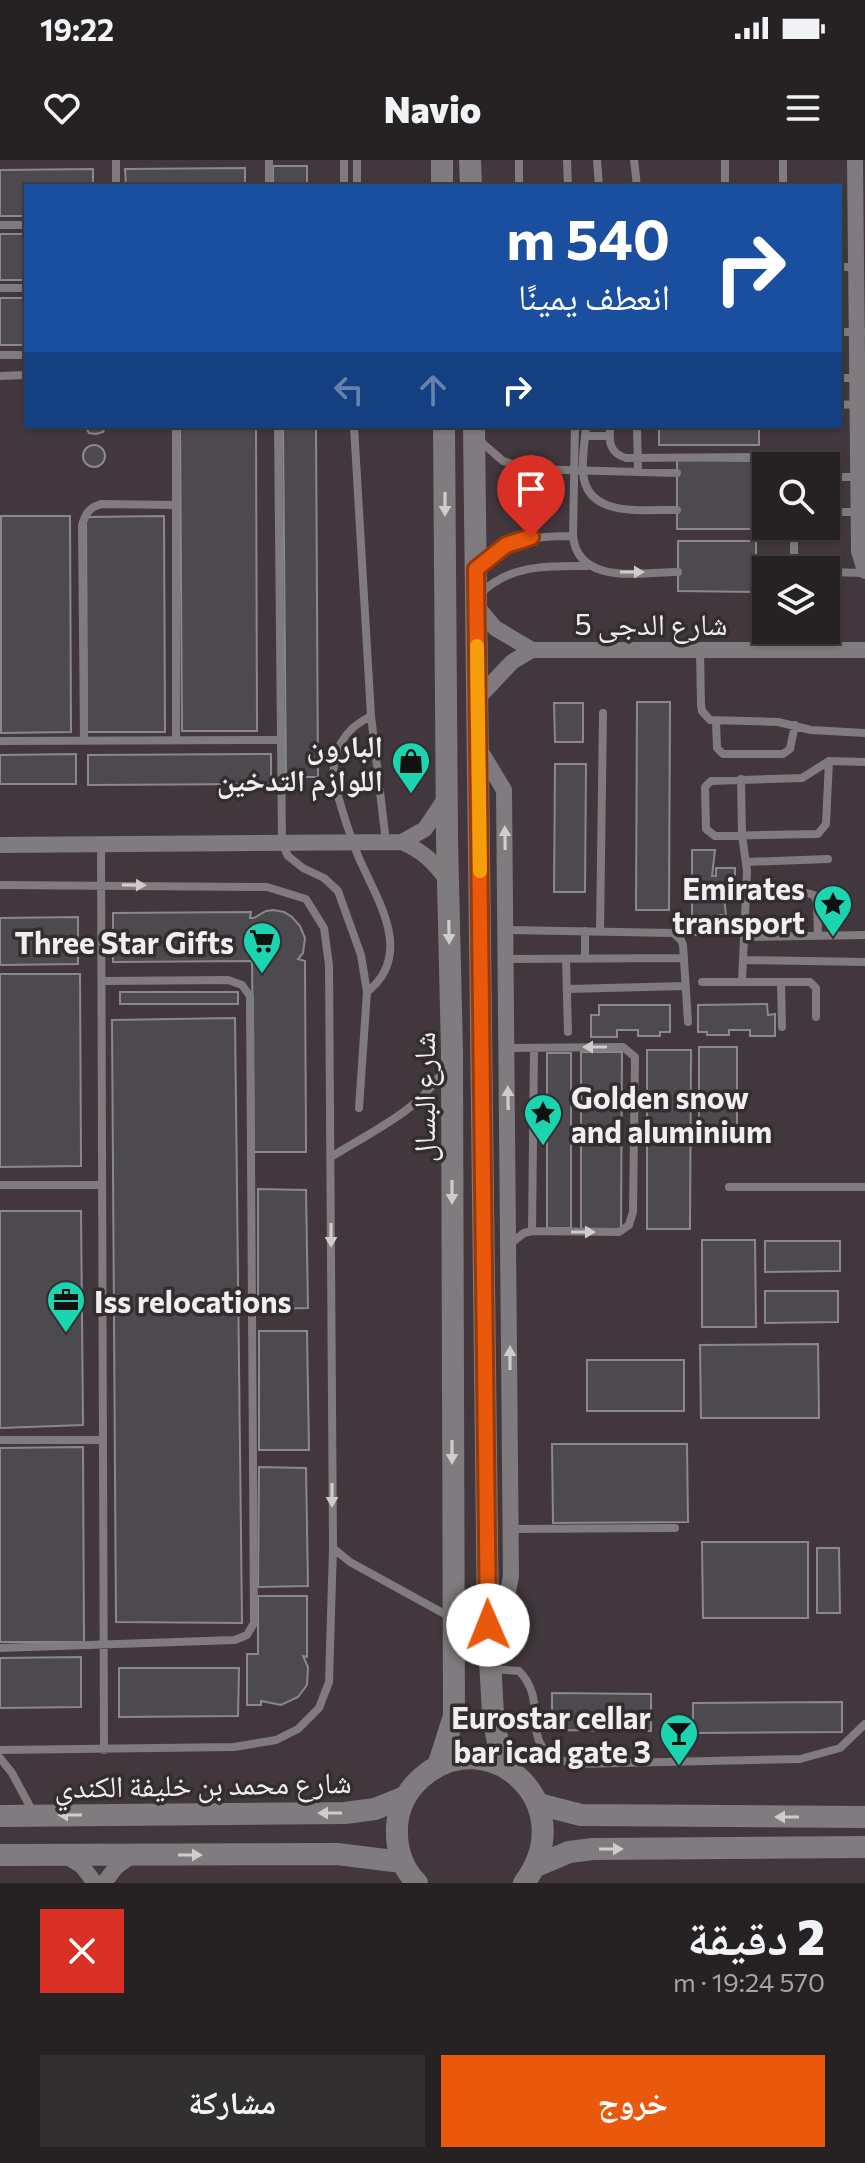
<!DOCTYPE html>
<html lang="ar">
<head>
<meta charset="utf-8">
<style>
  body { margin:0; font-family:Commissioner,"Noto Naskh Arabic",sans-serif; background:#322f31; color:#f1f3f6; direction:rtl; height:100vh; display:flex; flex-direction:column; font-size:30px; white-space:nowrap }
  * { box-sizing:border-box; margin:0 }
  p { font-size:26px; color:#a4a4a6 }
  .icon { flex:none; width:44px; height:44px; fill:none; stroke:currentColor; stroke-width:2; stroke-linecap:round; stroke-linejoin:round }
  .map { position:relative; height:1723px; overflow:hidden; direction:ltr }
  .sheet { display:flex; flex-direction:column; background:#262224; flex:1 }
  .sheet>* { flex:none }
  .guide { position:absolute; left:24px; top:24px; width:818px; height:244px; border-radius:0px; box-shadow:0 2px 6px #0004,0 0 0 2px #423f41; direction:rtl; background:#1a4fa0; color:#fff; overflow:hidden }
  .buttons { position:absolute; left:752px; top:292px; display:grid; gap:16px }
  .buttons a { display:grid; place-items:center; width:88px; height:88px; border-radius:0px; background:#262224; box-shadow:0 2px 6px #0004,0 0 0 2px #423f41; font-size:40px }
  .pin { position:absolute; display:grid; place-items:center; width:68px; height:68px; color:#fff; margin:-82px -34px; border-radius:50% 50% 50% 0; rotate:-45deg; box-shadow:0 0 8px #0007 }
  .pin .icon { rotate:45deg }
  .me { position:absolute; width:88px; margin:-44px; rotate:359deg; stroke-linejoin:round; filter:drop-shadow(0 0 6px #0008) }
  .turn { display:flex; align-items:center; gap:28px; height:168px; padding:0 40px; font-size:36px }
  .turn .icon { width:104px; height:104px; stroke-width:2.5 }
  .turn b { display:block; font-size:56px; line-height:68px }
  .lanes { display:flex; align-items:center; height:76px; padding:0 40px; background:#0003; justify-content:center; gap:40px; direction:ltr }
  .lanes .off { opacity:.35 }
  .round { display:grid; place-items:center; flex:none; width:84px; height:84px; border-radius:0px; background:#322f31 }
  .headline { display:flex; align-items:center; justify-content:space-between; height:136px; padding:0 40px }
  h1 { font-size:48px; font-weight:800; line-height:60px }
  .primary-button { display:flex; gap:16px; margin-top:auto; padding:16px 40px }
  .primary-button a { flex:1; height:92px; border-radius:0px; background:#ea580c; color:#fff; font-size:32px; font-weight:800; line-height:92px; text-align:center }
  .primary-button a+a { background:#322f31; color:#f1f3f6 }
  .status { display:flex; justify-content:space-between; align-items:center; height:56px; padding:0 40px; background:#262224; direction:ltr }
  .status svg { height:22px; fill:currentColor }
  header { display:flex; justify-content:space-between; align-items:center; height:104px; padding:0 40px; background:#262224; font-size:36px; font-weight:800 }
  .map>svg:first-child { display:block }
  .built { fill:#41373d; fill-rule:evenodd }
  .building { fill:#4c4a4e; stroke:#8a888c; stroke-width:2 }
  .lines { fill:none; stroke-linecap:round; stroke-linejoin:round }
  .lane { stroke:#7f7b7e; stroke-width:8 }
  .street { stroke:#7f7b7e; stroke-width:16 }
  .secondary { stroke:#7f7b7e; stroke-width:22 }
  .oneway { fill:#cfccce }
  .route-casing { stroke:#983908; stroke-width:20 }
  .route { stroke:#ea580c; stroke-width:14 }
  .slow { stroke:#f59e0b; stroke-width:14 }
  .labels { text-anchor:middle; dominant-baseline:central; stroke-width:7; stroke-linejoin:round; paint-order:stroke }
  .street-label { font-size:30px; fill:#f1eef0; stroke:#322e30 }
  .poi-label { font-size:30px; font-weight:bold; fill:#f1eef0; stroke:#322e30; text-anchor:end }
</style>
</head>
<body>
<div class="status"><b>19:22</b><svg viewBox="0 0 49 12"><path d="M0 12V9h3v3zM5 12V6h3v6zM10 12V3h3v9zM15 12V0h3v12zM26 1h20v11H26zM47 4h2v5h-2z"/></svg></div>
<header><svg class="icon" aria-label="menu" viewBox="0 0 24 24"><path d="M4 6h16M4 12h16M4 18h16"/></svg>Navio<svg class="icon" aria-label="heart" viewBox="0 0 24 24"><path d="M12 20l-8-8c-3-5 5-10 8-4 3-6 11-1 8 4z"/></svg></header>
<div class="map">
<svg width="865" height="1723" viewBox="0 0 865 1723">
  <rect width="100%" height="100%" fill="#322e30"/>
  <path class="built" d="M0,0H865V1723H0ZM26,26H840V266H26ZM766,306H826V366H766ZM766,410H826V470H766Z"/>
  <path class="building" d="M273,6H307V26H273Z
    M245,8V26H126L125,9Z
    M93,9V26H26V56H0V10Z
    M0,74H26V120H0Z
    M0,138H26V185H0Z
    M85,266H106L103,272L96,274L89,273Z
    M180,266H256L257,571H182Z
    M283,266H316L318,617H303V623H286Z
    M659,266H759V285H659Z
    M83 296a11 11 0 1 1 22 0a11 11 0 1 1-22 0Z
    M677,300L761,301V369H677Z
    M1,356H70L71,572L1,573Z
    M164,356L165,572H87L86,357Z
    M678,381H756V432L678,431Z
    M637,542H670L669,750H636Z
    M554,543H583V582H555Z
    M76,594V624H0V595Z
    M271,594V624L88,625V595Z
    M555,604H586L585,732H554Z
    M692,690H715L712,716H716V708H735V738H724L726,755H718V775H692Z
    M273,750L284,752L292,757L300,766L305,778L303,793L298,799L305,801L306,992H254L252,801L113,802V753L251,752L250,758H254L266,751Z
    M78,757V804L0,805V758Z
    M0,814H80L81,1006L0,1007Z
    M120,832H238V844H120Z
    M767,844L768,855L775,854V876H750V870H729V875H707V872H698V845Z
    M599,845H670V872H660V876H638V870H617V877H591V855H599Z
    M235,858L242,1463L116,1462L112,860Z
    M699,887H737V976H699Z
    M647,890H691L690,1069H647Z
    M581,892H622L621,1069H581Z
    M547,893H571V1068H547Z
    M258,1029L306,1030L308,1148L258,1149Z
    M0,1051H81L83,1265L0,1268Z
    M702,1080H755L756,1167H702Z
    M765,1081H840V1111L765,1112Z
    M765,1131H838V1162L765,1163Z
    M259,1171H307L309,1290H259Z
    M818,1184L819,1258H701L700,1185Z
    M587,1200H684V1251H587Z
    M552,1284H687L688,1362L553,1363Z
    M83,1287L84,1482H0V1288Z
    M259,1307L306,1308L308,1426L258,1427Z
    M702,1382H808V1458H703Z
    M817,1388H839L840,1453H817Z
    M258,1436H307V1497L303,1496L308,1507L307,1525L298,1537L281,1545L261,1541V1545H247V1494H258Z
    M81,1497V1547L0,1548V1498Z
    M119,1508H239L238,1556L119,1557Z
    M552,1533L651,1534V1571L552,1570Z
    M842,1542V1572L693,1573V1543Z"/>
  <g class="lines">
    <path class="lane" d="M269,0V26
      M344,0V26
      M519,0V26
      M567,0L568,26
      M597,0L599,26
      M634,0L637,26
      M725,0V26
      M783,0V26
      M116,26V0
      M357,26V0
      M0,65H26
      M840,107H855
      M0,128H26
      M840,172H865
      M0,195H26
      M0,216L26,215
      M840,218H858
      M840,245L857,244
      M176,266V581
      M278,266L282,683L288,696L303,708L324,718L338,731L361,795L367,832L359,948
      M354,266L371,556L386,682
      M575,266L573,376C578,426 642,412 678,412
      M586,266C585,281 582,296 583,311C585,359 643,349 677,350
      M610,266C609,281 609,293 626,298L762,297L777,301L785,306
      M637,266L638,312
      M585,276H609
      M480,281L503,301L528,309L677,313
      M761,316H766
      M826,317H859
      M761,351H766
      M826,352H859
      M794,366V410
      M480,405C506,378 538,376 573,376
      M756,412H766
      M826,412L865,413
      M480,434C510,404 548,406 587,406
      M700,490L701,545L702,551L710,560L778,562L811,570L865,573
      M716,562L717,588L723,594H783L790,589L795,565
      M0,581L281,580
      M84,581L82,365C86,352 90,347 102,344L175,345
      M829,601L826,664L818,674L715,676L706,669L705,627L711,621L802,618Z
      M829,601L865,602
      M741,619L742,675L747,711L742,822
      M101,685L104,1590
      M746,702L828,699
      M0,725L267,727L306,739L324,768L329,805L333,1388L329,1522L319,1548L298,1569L276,1580L234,1587L0,1590
      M746,732L807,733L814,735L817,742L818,776
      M506,770L673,773L681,780L683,785L688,862
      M600,771L603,553
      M744,777L865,775
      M506,799L684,798
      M566,799L568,872
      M585,799V771
      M743,800L865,802
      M702,822H810L816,828V857
      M781,822L782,867
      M567,829L685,826
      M367,832C415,794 377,740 359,698C349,674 341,647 334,622C331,592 344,569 371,556
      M507,888L623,887L635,897L633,1052L629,1065L619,1072L532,1071L524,1073L510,1084
      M331,997C370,972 424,949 445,906
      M0,1025H102
      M729,1027H865
      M532,1071L534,888
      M0,1280H103
      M511,1369L675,1368
      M333,1388L350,1402L452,1458
      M0,1488L235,1480L247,1475L254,1463L250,836L242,825L228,820L102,821
      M491,1509L519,1511C554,1546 510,1592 576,1604L800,1599L840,1588L865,1564
      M0,1598L12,1613L33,1652"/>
    <path class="street" d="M855,0L859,391L865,411
      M476,445L495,468L532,490H865
      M478,538L512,502L532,490
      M478,587L504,630L511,1416L506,1441L488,1465
      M402,682L425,669L445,639
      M0,685L402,682C424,692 434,702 448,721
      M65,1695L82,1706L95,1723
      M104,1723L116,1707L132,1695"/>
    <path class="secondary" d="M442,0V26
      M470,0L471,26
      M474,266L488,1465L493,1554L502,1606
      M438,1606L454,1556L452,891L447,680L444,266
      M538,1644L581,1655L865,1657
      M0,1656L345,1653L375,1649L405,1637
      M0,1695L337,1694L402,1702
      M536,1706L569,1692L593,1689L865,1687
      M417,1723C402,1708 396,1688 397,1667C398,1649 406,1632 420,1619C486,1558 584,1643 524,1723"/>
  </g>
  <defs><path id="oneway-solid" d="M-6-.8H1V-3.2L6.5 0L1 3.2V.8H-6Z" transform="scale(2)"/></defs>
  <g class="oneway">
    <use href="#oneway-solid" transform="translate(445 344) rotate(90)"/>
    <use href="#oneway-solid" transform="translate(632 412)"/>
    <use href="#oneway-solid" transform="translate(505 678) rotate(-91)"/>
    <use href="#oneway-solid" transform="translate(134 725) rotate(1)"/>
    <use href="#oneway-solid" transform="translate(449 772) rotate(89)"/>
    <use href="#oneway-solid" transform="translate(595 887) rotate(180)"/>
    <use href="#oneway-solid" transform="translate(508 938) rotate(-91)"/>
    <use href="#oneway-solid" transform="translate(452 1032) rotate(90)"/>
    <use href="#oneway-solid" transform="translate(583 1072)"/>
    <use href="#oneway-solid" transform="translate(331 1075) rotate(90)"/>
    <use href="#oneway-solid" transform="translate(510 1198) rotate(-90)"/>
    <use href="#oneway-solid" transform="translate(452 1292) rotate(90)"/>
    <use href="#oneway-solid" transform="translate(332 1335) rotate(90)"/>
    <use href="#oneway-solid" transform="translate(330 1653) rotate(180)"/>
    <use href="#oneway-solid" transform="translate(70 1655) rotate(180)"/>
    <use href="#oneway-solid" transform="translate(787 1657) rotate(180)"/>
    <use href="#oneway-solid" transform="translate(611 1689)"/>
    <use href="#oneway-solid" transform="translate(190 1695)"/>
  </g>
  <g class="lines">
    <g class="route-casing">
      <path id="route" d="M488,1465L476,409L506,385L531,377"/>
    </g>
    <use href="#route" class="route"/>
    <path class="slow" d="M477,486L480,711"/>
  </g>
  <defs>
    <g id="shop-pin" transform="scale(2)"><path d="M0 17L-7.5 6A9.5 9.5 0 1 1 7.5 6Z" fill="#1bd5b1" stroke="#322e30"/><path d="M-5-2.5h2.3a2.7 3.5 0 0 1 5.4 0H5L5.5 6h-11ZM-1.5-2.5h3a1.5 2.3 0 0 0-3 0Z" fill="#111"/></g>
    <g id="sight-pin" transform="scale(2)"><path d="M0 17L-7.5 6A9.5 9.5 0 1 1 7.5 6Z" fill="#1bd5b1" stroke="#322e30"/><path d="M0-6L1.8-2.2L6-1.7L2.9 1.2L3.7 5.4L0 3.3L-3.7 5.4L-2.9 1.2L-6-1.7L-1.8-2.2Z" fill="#111"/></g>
    <g id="supermarket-pin" transform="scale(2)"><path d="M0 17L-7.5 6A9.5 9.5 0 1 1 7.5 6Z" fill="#1bd5b1" stroke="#322e30"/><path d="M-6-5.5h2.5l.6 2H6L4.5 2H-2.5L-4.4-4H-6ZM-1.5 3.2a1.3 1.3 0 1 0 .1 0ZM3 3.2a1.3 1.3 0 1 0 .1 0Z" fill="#111"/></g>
    <g id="office-pin" transform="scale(2)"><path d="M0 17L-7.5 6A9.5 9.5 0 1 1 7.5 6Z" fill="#1bd5b1" stroke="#322e30"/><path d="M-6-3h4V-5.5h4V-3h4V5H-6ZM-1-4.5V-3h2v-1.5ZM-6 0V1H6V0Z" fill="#111"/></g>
    <g id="bar-pin" transform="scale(2)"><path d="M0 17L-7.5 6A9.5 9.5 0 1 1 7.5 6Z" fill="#1bd5b1" stroke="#322e30"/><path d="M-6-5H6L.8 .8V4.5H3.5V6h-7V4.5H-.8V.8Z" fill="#111"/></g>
  </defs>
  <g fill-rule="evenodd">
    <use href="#shop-pin" x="411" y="601"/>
    <use href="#sight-pin" x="833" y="744"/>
    <use href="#supermarket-pin" x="262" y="781"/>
    <use href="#sight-pin" x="543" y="953"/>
    <use href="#office-pin" x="66" y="1140"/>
    <use href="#bar-pin" x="679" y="1573"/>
  </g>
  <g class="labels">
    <g class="street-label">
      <text x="651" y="462">شارع الدجى 5</text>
      <text transform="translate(422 937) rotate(-90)">شارع البسال</text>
      <text transform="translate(203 1623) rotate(-1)">شارع محمد بن خليفة الكندي</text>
    </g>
    <g class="poi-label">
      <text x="383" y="584">البارون<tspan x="383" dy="34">اللوازم التدخين</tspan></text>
      <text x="805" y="727">Emirates<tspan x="805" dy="34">transport</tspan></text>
      <text x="234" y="781">Three Star Gifts</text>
      <text x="571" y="936" text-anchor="start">Golden snow<tspan x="571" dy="34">and aluminium</tspan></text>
      <text x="94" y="1140" text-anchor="start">Iss relocations</text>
      <text x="651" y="1556">Eurostar cellar<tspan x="651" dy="34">bar icad gate 3</tspan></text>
    </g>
  </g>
</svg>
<div class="buttons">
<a><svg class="icon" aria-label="search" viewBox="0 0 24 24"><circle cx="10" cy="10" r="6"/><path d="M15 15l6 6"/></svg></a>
<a><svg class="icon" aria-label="layers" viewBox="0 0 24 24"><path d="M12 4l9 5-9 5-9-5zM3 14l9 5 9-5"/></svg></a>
</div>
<div class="pin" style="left:531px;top:377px;background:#d93025"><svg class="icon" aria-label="arrive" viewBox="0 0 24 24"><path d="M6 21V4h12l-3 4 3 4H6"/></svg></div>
<svg class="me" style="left:488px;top:1465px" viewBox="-20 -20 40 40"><circle r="19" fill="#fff"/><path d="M0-13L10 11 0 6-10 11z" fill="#ea580c"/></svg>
<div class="guide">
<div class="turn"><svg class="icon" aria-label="right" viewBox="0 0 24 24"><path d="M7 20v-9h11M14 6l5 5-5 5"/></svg><div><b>540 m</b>انعطف يمينًا</div></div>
<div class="lanes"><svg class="icon off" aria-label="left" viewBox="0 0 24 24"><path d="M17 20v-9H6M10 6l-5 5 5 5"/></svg><svg class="icon off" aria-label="ahead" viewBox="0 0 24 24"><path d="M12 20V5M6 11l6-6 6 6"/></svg><svg class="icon" aria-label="right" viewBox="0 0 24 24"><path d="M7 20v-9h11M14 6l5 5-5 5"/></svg></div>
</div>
</div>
<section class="sheet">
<div class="headline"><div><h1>2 دقيقة</h1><p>570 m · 19:24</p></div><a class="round" style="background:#d93025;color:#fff"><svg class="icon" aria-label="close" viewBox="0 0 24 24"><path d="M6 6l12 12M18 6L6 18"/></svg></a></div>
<div class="primary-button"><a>خروج</a><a>مشاركة</a></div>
</section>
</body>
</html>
